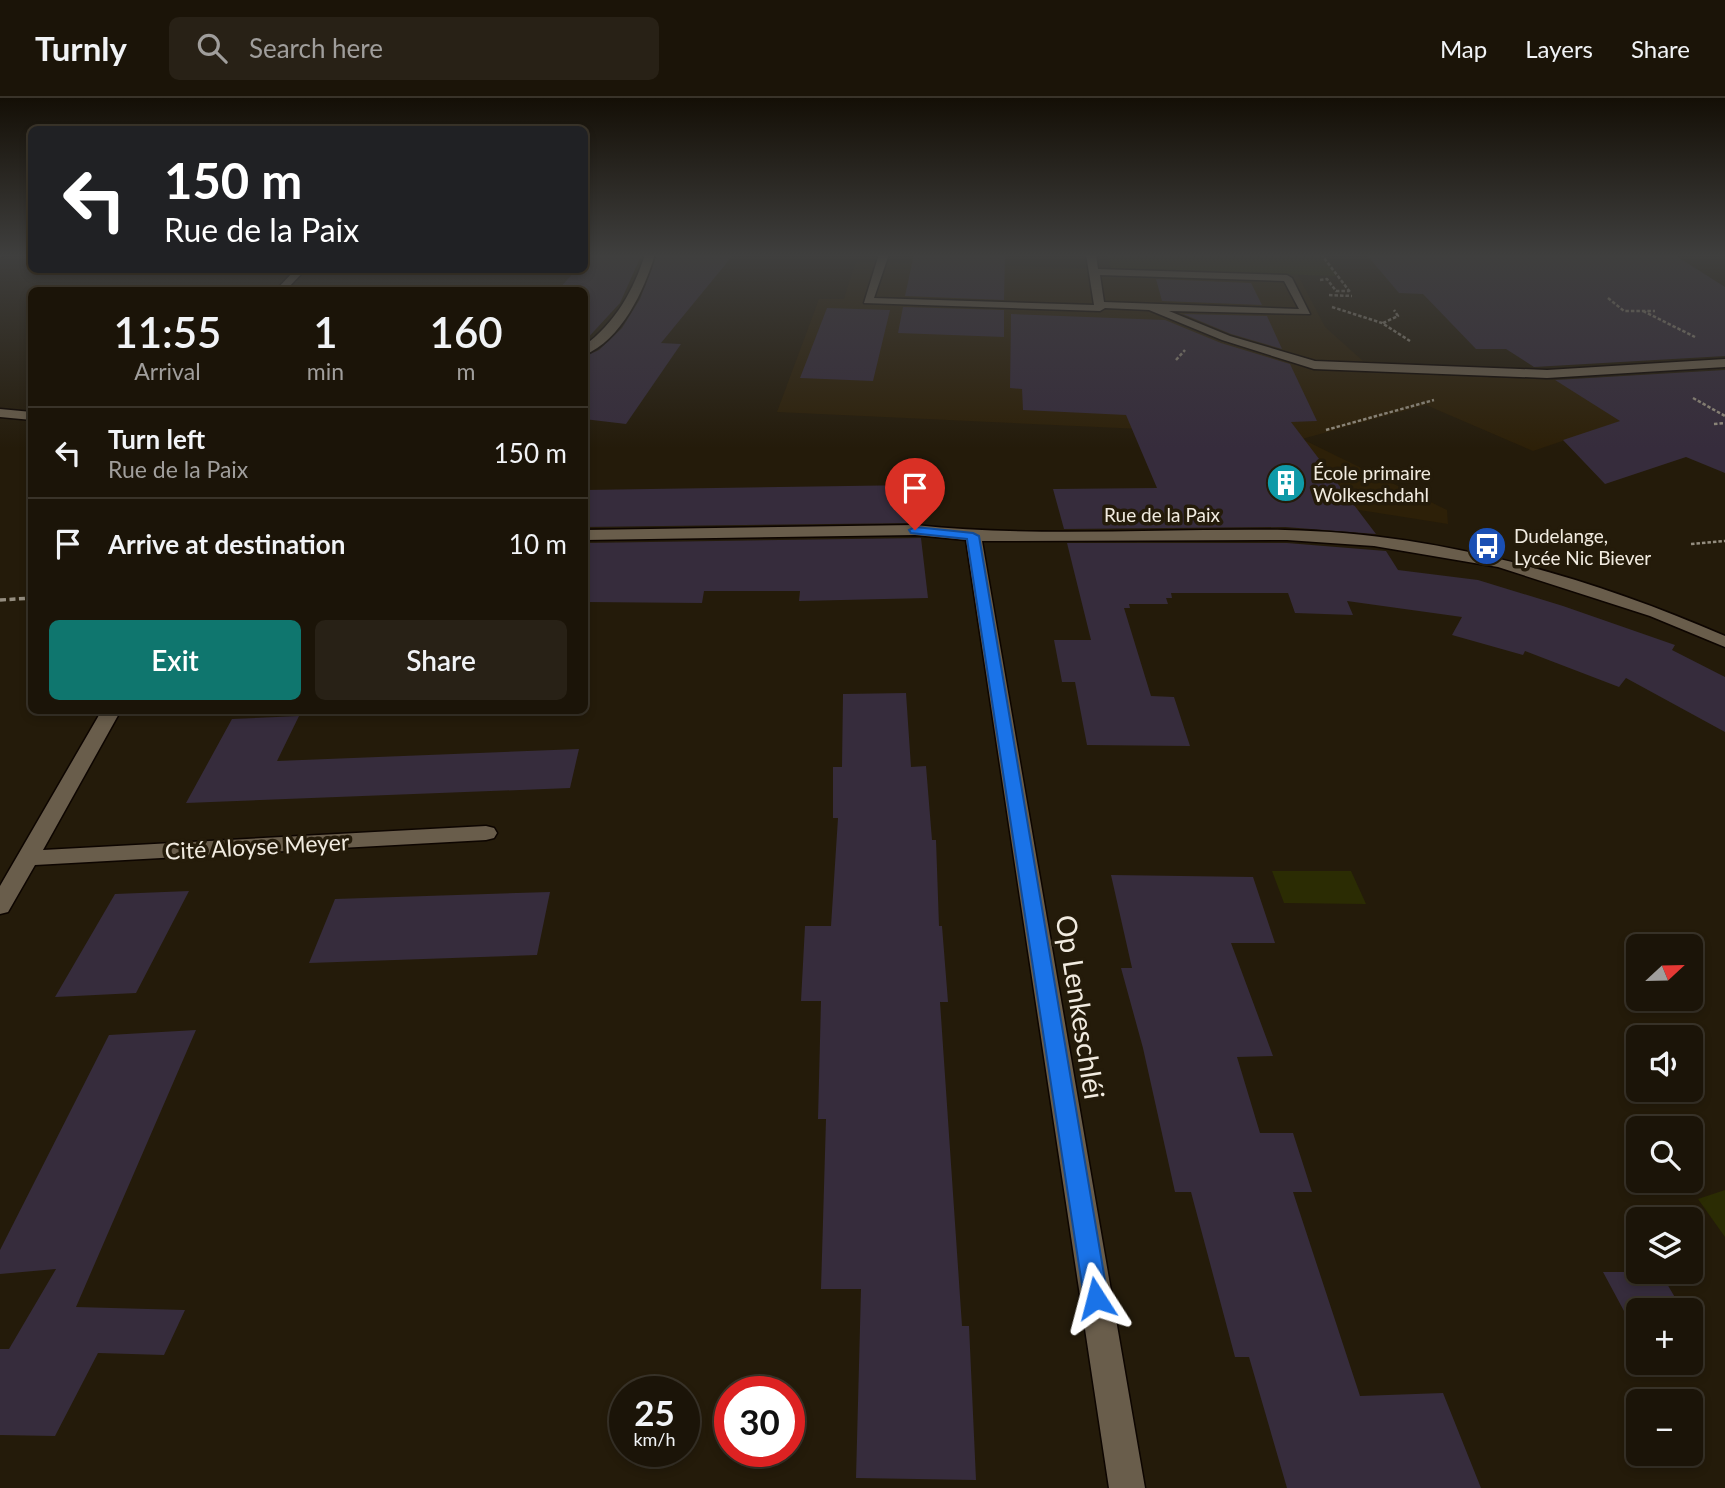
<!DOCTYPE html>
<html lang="en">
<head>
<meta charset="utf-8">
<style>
  body { margin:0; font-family:Lato,sans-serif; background:#282116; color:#f1f3f6; height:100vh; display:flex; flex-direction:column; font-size:26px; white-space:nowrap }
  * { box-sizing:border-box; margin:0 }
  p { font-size:23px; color:#a09e9c }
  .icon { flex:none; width:38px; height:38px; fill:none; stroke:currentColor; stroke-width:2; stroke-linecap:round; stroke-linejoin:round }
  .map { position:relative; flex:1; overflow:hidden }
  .panel { position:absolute; left:28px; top:189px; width:560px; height:427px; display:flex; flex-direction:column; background:#1b1408; border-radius:10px; box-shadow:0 4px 10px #0003,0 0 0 2px #393329 }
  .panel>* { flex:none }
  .top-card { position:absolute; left:28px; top:28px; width:560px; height:147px; border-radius:10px; box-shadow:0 4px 10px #0003,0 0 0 2px #393329; background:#202124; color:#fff; overflow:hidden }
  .needle { width:46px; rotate:68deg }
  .fabs { position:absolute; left:1626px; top:836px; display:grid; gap:14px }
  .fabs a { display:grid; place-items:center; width:77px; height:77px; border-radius:10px; background:#1b1408; box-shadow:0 4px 10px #0003,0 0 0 2px #393329; font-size:35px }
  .speed { position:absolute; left:609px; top:1278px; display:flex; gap:14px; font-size:35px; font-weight:700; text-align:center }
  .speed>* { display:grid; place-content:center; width:91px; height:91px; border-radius:50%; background:#1b1408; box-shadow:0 4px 10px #0003,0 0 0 2px #393329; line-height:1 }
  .speed small { font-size:18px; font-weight:400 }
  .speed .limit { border:10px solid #d22; background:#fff; color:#111 }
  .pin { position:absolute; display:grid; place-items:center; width:60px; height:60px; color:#fff; margin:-72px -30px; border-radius:50% 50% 50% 0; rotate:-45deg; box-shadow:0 0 7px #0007 }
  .pin .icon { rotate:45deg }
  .me { position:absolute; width:77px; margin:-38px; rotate:351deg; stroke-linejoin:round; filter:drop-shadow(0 0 5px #0008) }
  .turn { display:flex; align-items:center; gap:24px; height:147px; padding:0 21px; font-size:32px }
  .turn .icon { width:91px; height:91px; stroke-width:2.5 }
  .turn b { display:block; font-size:49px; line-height:60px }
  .eta { display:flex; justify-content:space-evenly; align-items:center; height:119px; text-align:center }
  .eta b { font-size:42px; font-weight:600; line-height:49px }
  .action { display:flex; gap:14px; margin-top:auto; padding:14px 21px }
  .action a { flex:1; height:80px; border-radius:10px; background:#0f766e; color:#fff; font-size:28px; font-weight:600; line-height:80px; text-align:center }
  .action a+a { background:#282116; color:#f1f3f6 }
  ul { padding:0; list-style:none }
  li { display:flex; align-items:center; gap:21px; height:91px; padding:0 21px; border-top:2px solid #393329 }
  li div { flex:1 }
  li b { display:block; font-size:26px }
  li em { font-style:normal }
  header { display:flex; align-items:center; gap:42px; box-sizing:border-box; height:98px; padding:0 35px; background:#1b1408; border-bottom:2px solid #393329 }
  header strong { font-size:33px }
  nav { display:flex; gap:38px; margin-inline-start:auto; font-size:24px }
  .search { width:490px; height:63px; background:#282116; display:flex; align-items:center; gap:18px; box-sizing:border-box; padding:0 24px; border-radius:10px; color:#a09e9c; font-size:26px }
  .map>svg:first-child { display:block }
  .built { fill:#2d2008 }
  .green { fill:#2b2c03 }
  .building { fill:#362c3c }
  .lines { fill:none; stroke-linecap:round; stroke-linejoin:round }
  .lane-casing { stroke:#0d0500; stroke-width:3 }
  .street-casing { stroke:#0d0500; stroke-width:3 }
  .secondary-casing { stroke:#0d0500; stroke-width:3 }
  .path-far1 { stroke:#948d7f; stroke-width:2.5; stroke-dasharray:3.5 2; stroke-linecap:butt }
  .path { stroke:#948d7f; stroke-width:3.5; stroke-dasharray:6 3.5; stroke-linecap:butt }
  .lane { fill:#695d4b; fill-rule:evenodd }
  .street { fill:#695d4b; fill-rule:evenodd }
  .secondary { fill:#926d63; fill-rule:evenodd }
  .route { fill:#1a73e8; stroke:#114b97; stroke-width:2 }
  .labels { text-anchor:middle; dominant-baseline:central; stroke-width:7; stroke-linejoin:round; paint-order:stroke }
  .far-poi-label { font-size:19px; fill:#f1ebe0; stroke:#241b0a; text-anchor:start }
  .far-street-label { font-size:19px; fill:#f1ebe0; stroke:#241b0a }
  .street-label { font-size:23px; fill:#f1ebe0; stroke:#241b0a }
  .near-street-label { font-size:28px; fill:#f1ebe0; stroke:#241b0a }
</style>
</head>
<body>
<header>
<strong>Turnly</strong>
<div class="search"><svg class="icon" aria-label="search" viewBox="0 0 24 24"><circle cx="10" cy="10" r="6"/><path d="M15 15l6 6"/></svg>Search here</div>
<nav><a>Map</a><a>Layers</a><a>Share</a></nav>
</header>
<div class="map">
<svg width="1725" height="1390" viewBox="0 0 1725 1390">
  <rect width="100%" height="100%" fill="#241b0a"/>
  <path class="built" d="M856,163L1298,177L1325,229L1363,263H1372L1381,274L1555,282L1624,322L1533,353L1426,307L1302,341L1447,412L1448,426L1353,411L1206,334L777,314L819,201H844Z"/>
  <path class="green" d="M1107,156H1321L1337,178L1111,171Z
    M1272,773H1351L1366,806L1284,805Z
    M1725,1092V1139L1698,1101Z"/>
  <path class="building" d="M589,156H642L620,205L584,244V192H558L576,172H584V161Z
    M657,156H734L661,245L681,246L626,326L584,321V259L599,252L622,230L640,201Z
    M914,156H1005L1004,202L905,198Z
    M1366,156H1673L1725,189V258L1534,269L1506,251H1476L1423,196L1399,195Z
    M1156,181L1251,185L1262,207L1162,203Z
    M903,209L1004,212V239L898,235Z
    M827,210L890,212L873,283L800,280Z
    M1011,216L1165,222L1221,245L1290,266L1317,323L1291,324L1376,436L1285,429L1064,431L1053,391L1157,390L1126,317L1023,312L1022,291L1010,290Z
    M1183,216L1267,218L1282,251L1231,236Z
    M1725,272V375L1686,359L1605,386L1563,342L1620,323L1555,282Z
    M915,387L919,425L584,429V392Z
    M921,440L928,500L799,503L800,493H704L702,505L584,504V445Z
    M1067,445H1287L1386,453L1398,472L1478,482L1563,508L1675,547L1672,552L1725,579V634L1626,580L1619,589L1525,553L1523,557L1452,537L1462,519L1347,503L1353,517L1295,515L1288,495H1171L1172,500H1166L1168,506H1129L1130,510H1124L1151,598L1174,599L1190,648L1087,647L1075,584H1062L1054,542H1091Z
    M906,595L911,669L926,668L932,742H936L939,828H942L948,904H940L962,1228H969L976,1382L856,1380L861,1191H821L826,1021H818L821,903H801L805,828H831L838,720H833V669H842L843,596Z
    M299,618L277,663L579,651L570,690L186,705L232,621Z
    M1111,777L1253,779L1275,845H1231L1273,958L1237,959L1260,1035H1293L1312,1094H1293L1360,1298L1443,1295L1481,1390H1287L1249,1259H1235L1191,1094H1175L1143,950L1121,870H1132Z
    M189,793L136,895L55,899L115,796Z
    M550,794L537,857L309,865L335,801Z
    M196,932L76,1209L185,1212L164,1257L98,1255L55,1338L0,1337V1251H9L56,1171L0,1176V1152L109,937Z
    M1603,1174H1660L1683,1213H1624Z"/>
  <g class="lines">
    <g class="lane-casing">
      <path id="lane" d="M879,156H889L874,200L1094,207L1086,156H1096L1098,171L1287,177L1292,180L1310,216L1169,213L1230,238L1315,263L1547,272L1725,261V269L1547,280L1314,271L1222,242L1149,212L1105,210L1100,213L864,205ZM1100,177L1284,183L1299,211L1104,204Z"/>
    </g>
    <g class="street-casing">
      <path id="street" d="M645,156H655C645,191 621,243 584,257V248C615,225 634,192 645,156Z
        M295,172H305L286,192H276Z
        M0,311L32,314V322L0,319Z
        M915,427C1038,440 1162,430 1285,432C1437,435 1587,478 1725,538V549L1650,518L1498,469L1374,448L1287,442L982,443L1145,1390H1109L966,442L915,437L584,442V432Z
        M102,612H121L43,752L486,728L494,730L497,735L494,740L486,742L35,767L8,814L0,816V788Z"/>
    </g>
    <g class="secondary-casing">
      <path id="secondary" d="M0,156H9L0,159Z"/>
    </g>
    <path class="path-far1" d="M1321,156L1350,194
      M1320,182L1327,181L1336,193H1349
      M1329,197L1352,198
      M1608,200L1624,213H1655
      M1332,209L1382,225L1410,243
      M1643,213L1695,239
      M1383,225L1398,218L1394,212
      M1176,262L1185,252
      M1693,300L1725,318
      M1714,326L1725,325
      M1326,332L1434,302
      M1691,446L1725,443"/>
    <path class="path" d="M0,502L32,500"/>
    <use href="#lane" class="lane"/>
    <use href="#street" class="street"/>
    <use href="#secondary" class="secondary"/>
  </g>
  <linearGradient id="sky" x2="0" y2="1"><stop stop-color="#140f06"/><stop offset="0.45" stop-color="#3f3f3e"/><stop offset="1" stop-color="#3f3f3e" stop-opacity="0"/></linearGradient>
  <rect width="1725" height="350" fill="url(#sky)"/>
  <path class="route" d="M915,429L973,435L979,438L1108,1200L1104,1208L1096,1211L1087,1208L1084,1200L967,441L911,435L909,432Z"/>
  <defs>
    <g id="building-disc" transform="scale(2.0125)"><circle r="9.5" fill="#0f9aa8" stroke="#241b0a"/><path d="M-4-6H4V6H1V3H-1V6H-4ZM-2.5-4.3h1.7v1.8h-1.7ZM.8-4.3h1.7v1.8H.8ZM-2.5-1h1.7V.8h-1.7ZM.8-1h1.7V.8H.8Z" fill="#fff"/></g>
    <g id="bus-disc" transform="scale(2.0125)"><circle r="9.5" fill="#1a4fb4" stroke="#241b0a"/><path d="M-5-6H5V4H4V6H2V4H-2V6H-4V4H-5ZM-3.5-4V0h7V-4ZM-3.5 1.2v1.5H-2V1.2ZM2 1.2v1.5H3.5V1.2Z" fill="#fff"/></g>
  </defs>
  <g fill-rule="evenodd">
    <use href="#building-disc" x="1286" y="385"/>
    <use href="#bus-disc" x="1487" y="448"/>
  </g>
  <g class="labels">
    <g class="far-poi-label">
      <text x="1313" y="374">École primaire<tspan x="1313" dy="22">Wolkeschdahl</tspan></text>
      <text x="1514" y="437">Dudelange,<tspan x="1514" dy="22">Lycée Nic Biever</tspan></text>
    </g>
    <g class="far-street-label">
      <text x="1162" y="416">Rue de la Paix</text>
    </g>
    <g class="street-label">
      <text transform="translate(257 748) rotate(-3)">Cité Aloyse Meyer</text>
    </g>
    <g class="near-street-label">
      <text transform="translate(1081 909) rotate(81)">Op Lenkeschléi</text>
    </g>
  </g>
</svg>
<div class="fabs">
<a><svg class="needle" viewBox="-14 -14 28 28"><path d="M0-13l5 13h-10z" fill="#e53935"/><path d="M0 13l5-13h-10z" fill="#a09e9c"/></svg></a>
<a><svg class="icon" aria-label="sound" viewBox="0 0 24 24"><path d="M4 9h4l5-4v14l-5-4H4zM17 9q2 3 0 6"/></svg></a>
<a><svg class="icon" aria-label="search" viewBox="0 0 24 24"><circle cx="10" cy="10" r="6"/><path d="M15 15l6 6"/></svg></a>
<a><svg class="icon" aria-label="layers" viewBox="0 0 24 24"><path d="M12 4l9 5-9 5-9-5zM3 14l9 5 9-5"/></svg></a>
<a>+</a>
<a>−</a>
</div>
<div class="speed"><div>25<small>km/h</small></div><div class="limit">30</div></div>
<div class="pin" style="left:915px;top:432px;background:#d93025"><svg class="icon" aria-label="arrive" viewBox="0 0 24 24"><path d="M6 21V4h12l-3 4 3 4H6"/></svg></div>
<svg class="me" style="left:1096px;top:1200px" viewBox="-20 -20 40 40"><path d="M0-17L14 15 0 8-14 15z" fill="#1a73e8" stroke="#fff" stroke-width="4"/></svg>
<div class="top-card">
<div class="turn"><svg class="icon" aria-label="left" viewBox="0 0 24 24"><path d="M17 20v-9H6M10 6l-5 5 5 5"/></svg><div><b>150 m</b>Rue de la Paix</div></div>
</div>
<section class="panel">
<div class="eta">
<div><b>11:55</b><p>Arrival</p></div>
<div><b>1</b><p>min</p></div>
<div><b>160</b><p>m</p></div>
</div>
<ul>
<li><svg class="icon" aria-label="left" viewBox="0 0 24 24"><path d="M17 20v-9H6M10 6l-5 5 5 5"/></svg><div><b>Turn left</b><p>Rue de la Paix</p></div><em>150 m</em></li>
<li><svg class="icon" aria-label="arrive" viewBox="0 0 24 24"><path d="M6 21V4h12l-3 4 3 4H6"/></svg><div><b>Arrive at destination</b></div><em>10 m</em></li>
</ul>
<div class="action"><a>Exit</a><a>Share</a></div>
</section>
</div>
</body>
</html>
